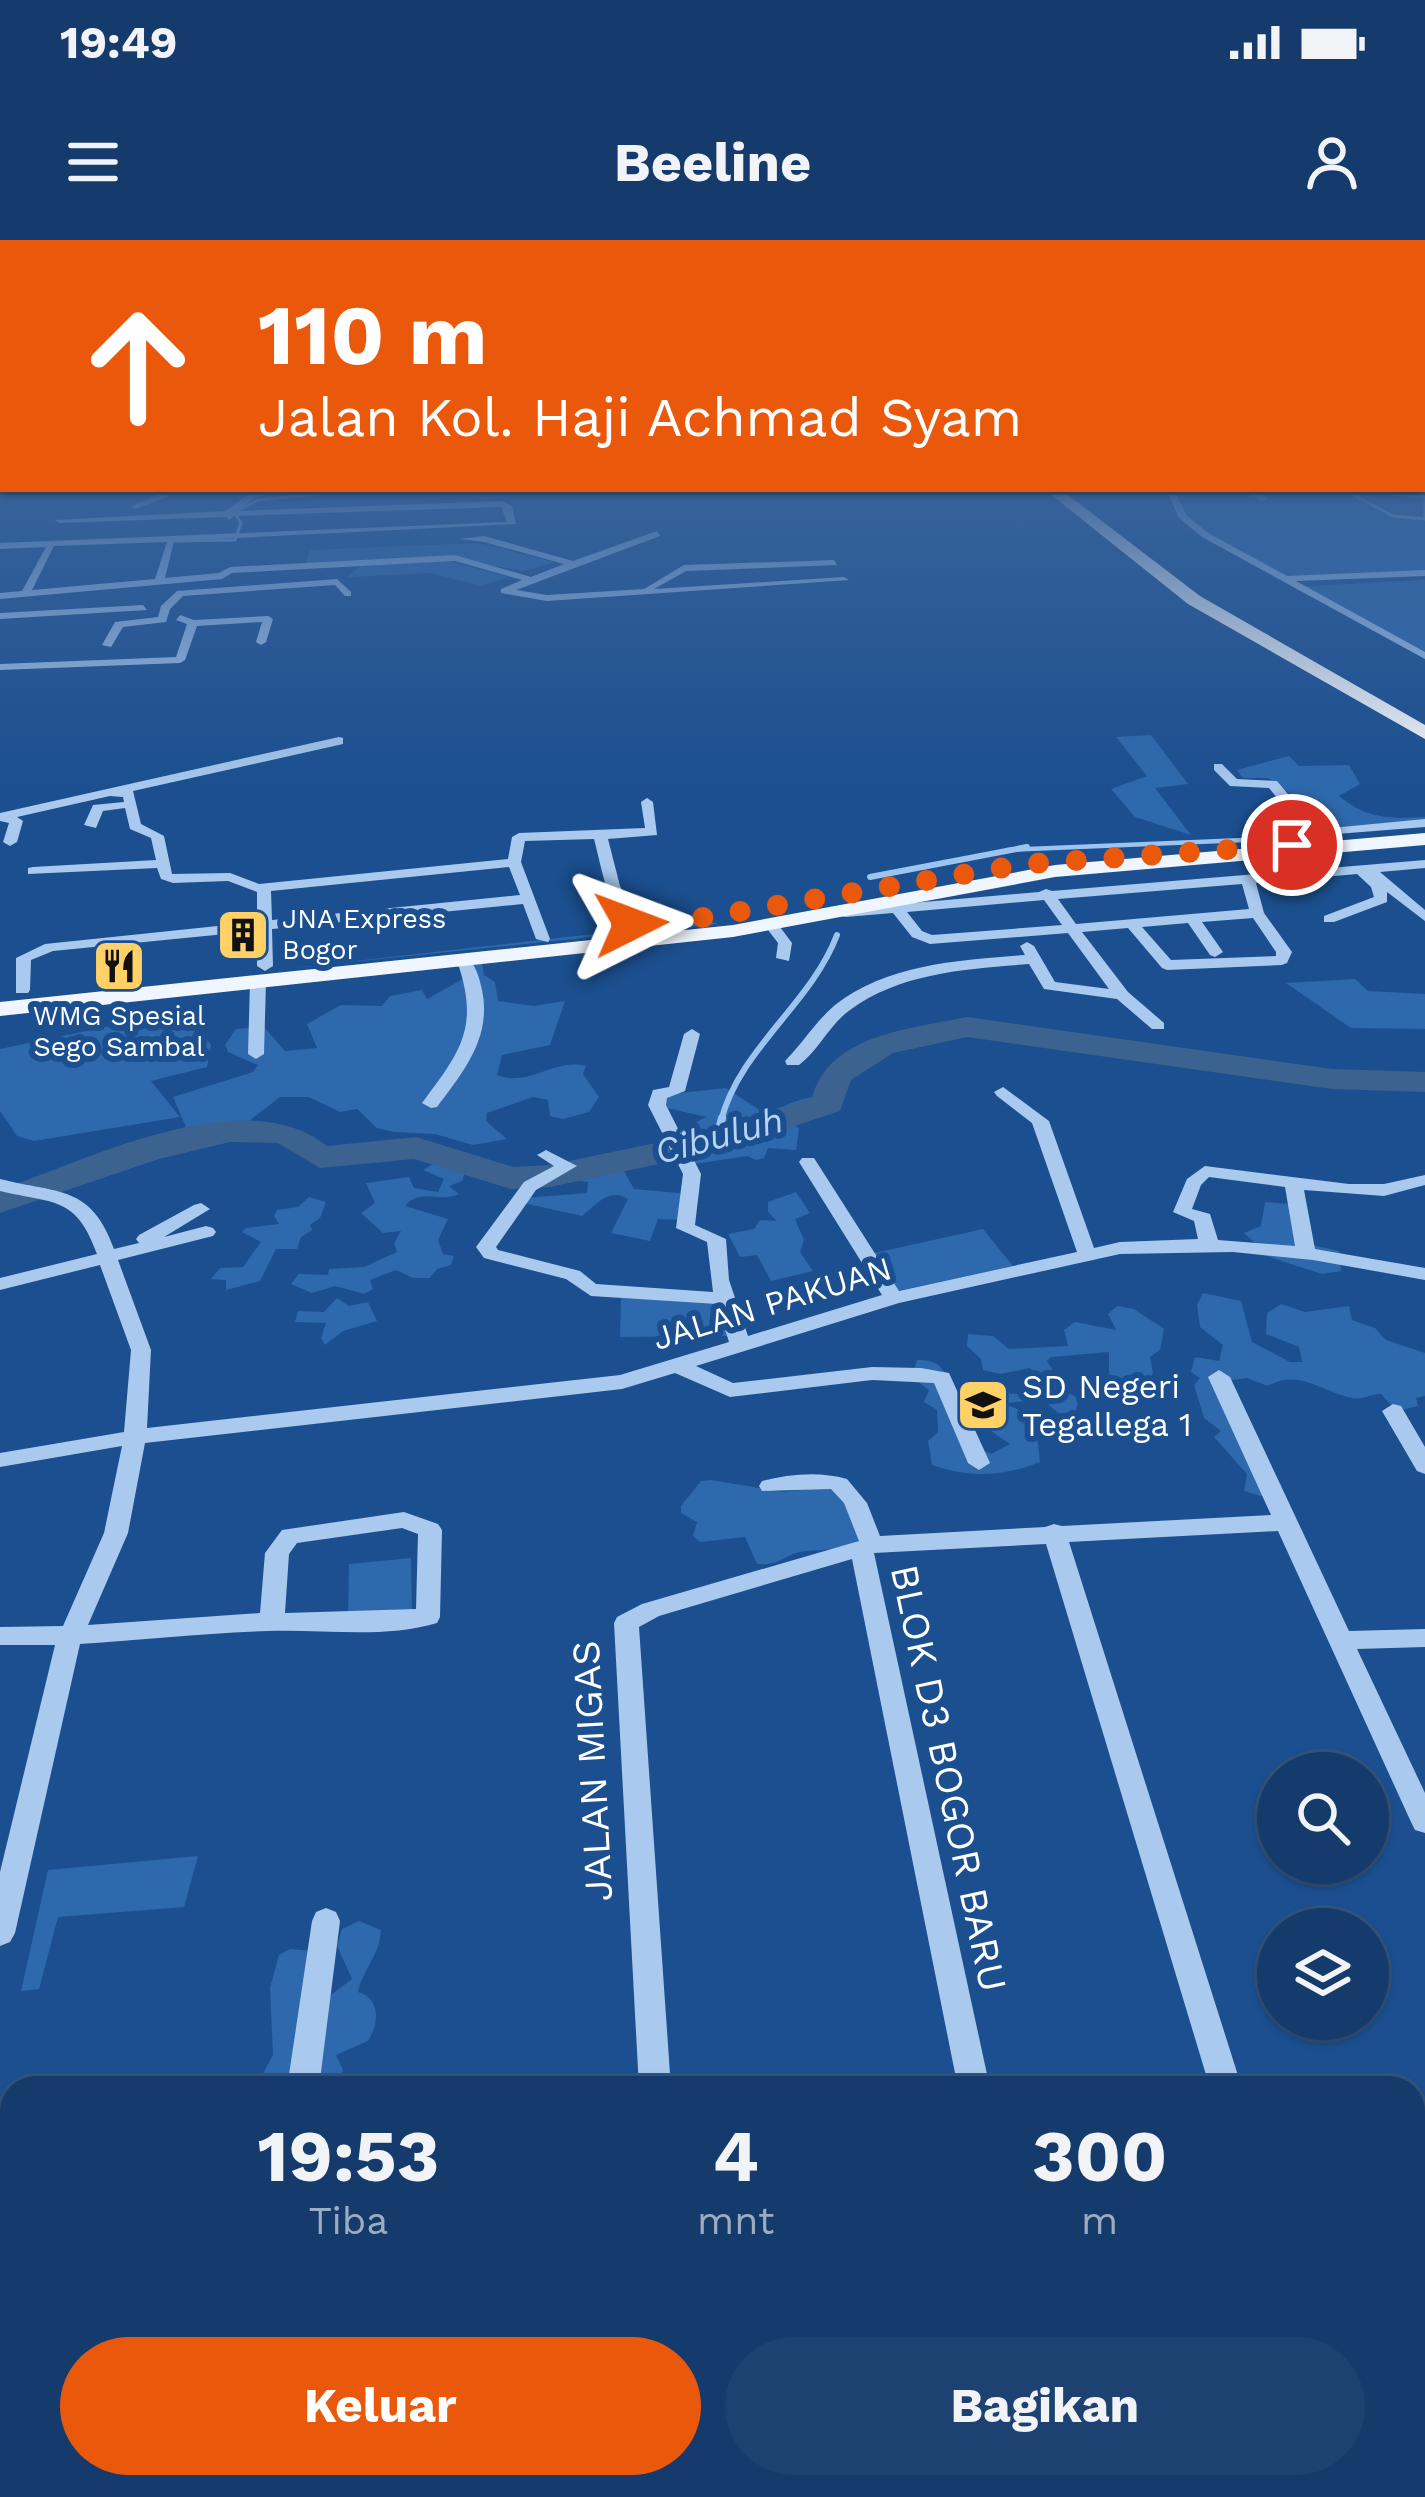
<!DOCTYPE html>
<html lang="id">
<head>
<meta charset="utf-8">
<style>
  body { margin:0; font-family:"Work Sans",sans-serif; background:#1d4271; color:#f1f3f6; height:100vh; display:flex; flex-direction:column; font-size:45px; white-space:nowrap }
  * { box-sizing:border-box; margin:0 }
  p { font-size:39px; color:#9dadc1 }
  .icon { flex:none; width:66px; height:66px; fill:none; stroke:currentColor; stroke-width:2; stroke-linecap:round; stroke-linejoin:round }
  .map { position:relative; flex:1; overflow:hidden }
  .details { position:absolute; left:0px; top:1836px; width:1425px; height:423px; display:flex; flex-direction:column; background:#143b6b; border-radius:36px 36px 0 0; box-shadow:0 3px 9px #0004,0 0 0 3px #33557e }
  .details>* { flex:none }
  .top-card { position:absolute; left:0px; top:0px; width:1425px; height:252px; box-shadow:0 3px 9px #0004,0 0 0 3px #33557e; background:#ea580c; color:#fff; overflow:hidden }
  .controls { position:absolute; left:1257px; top:1512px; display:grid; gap:24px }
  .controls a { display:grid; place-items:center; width:132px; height:132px; border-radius:50%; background:#143b6b; box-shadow:0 3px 9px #0004,0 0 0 3px #33557e; font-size:60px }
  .pin { position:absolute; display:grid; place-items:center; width:102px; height:102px; color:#fff; margin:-51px; border:6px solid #fff; border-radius:50%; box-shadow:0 3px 12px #0007 }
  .me { position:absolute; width:132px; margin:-66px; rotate:87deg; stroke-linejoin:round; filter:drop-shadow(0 0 9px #0008) }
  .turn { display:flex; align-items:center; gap:42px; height:252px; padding:0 60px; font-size:54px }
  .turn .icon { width:156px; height:156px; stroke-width:2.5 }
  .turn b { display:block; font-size:84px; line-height:102px }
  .eta { display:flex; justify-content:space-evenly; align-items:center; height:204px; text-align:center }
  .eta b { font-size:72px; font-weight:700; line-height:84px }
  .cta { display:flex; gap:24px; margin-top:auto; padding:24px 60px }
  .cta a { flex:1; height:138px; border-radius:72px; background:#ea580c; color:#fff; font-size:48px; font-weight:700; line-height:138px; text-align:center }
  .cta a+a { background:#1d4271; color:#f1f3f6 }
  .status { display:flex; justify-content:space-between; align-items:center; height:84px; padding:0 60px; background:#143b6b; direction:ltr }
  .status svg { height:33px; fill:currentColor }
  header { display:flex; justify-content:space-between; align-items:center; height:156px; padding:0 60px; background:#143b6b; font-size:54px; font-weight:700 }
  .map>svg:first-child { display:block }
  .green { fill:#2e69ad }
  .water { fill:#3c6290; stroke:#9cc4f0; stroke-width:3 }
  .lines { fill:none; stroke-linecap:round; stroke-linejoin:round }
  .stream-far3 { stroke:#9cc4f0; stroke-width:3 }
  .stream-far2 { stroke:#9cc4f0; stroke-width:4.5 }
  .stream-far1 { stroke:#9cc4f0; stroke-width:6 }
  .stream { stroke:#9cc4f0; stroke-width:8 }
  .river { fill:#3c6290; fill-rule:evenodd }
  .minor { fill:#a9c9ee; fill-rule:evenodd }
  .major { fill:#f0f6ff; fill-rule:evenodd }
  .highway { fill:#fff; fill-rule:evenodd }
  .route { stroke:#ea580c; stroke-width:21; stroke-dasharray:0 37.8 }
  .labels { text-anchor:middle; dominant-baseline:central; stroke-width:12; stroke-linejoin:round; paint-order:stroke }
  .far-poi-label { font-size:27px; fill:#fff; stroke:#1b4f8f; text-anchor:start }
  .street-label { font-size:33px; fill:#fff; stroke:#1b4f8f }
  .poi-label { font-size:33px; fill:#fff; stroke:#1b4f8f; text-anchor:start }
  .water-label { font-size:36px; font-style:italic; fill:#b5d3f5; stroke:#1b4f8f }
  .near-street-label { font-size:39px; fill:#fff; stroke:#1b4f8f }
</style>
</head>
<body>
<div class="status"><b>19:49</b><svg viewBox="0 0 49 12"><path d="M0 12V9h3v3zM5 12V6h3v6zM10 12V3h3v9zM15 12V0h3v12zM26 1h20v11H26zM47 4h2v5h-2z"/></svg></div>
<header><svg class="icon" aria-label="menu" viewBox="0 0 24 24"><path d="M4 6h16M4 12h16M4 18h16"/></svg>Beeline<svg class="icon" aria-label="person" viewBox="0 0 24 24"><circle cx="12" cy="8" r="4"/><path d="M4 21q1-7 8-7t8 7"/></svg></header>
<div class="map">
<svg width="1425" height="2257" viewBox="0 0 1425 2257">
  <rect width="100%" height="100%" fill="#1b4f8f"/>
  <path class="green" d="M1170,249H1342L1393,276L1425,279V333L1281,339L1205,295L1182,275Z
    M478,303L554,322L524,331L450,318L305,326L310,310Z
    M449,321L508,337L481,346L431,333L348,337L360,326Z
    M1425,340V416L1293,347Z
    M1151,495L1188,544L1155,548L1191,595L1135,577L1111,549L1147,536L1116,497Z
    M1289,516L1299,526L1349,525L1360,544L1339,556C1367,579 1390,579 1425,577V583L1337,593L1312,585L1279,589L1299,572V560L1268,538H1243L1237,530Z
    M708,681L718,684L284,729Z
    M482,722L484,735L495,742L498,761L534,766L565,761L550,805L502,815L497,835C530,848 553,818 586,826L583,834L599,857L589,872L563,879L550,876L548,860L533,857L487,873L486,881L507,899L473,905L435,894L393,892L377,888L357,869L340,872L309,857H280L250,880L189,894L173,857L253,832L258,825L228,812L225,805L236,789L264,787L285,811L317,808L307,784L341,765L382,766L390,756L422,750L427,759L470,735L467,723Z
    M1355,739L1368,751L1425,754V789L1351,788L1286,743Z
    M177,772L211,804L207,827L151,841L180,877L34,901L17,896L0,871V809Z
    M726,848L761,871C784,871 796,856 820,857L830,866L823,876L794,884L799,889L796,910L768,908L764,918L756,920L747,916L694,924L677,892L706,877L663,867V855Z
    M437,922L466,930L462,941L449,946L459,954C441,963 419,948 405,966L448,979L438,1000L443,1014L454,1016L451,1025L437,1029L430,1038H413L396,1030L370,1040L373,1049L364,1054L335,1046L312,1053L291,1044L299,1034L328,1035L329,1029L364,1027L397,1012L394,1003L401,991L383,993L361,973L375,963L366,943L409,937L414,948L438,952L444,939L423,930Z
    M620,924L634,949L690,954L684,980L658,979L650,1001L611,993L628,959C609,947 597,964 582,976L523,963L524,958L587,953L588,942L554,938Z
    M796,952L810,973L795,979L804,1000L800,1012L813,1031L771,1041L757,1015L740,1017L728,994L754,989L760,980L777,981L768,972V962Z
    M309,957L326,962L320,978L310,985L312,990L301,997L297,1009H276L260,1041L226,1050V1040L211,1039L220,1028L243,1027L261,1002L242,992L246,988L279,984L274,976L277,970L298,967Z
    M1265,962L1291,964L1308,1004L1339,1011L1341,1031L1322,1034L1257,1013L1258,1006L1244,993L1261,986Z
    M983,989L1013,1026L897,1051L870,1014Z
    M1203,1053L1241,1061L1252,1102L1290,1122H1302L1299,1107L1266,1094L1267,1073L1281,1064L1305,1072L1349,1066L1352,1080L1375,1088L1386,1100L1425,1113V1156L1416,1158L1418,1166L1397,1171L1381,1154C1368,1154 1365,1160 1352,1158C1323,1152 1298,1128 1268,1146L1247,1138L1226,1141L1262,1220L1282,1246L1268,1258L1244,1251L1247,1234L1214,1197L1221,1191L1204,1178L1194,1145L1200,1138L1191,1132L1195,1117L1219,1121L1223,1105L1200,1087L1197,1065Z
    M337,1058L349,1066L368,1062L377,1081L343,1091L325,1105L321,1098L326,1083L295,1082L298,1071L324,1072Z
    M621,1058L730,1063L737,1096L620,1097Z
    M1117,1066L1134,1069L1164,1089L1160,1110L1150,1117L1153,1133L1147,1144L1123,1143L1109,1134V1112L1051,1117L1047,1121L1066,1151L1079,1159L1075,1174L1058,1173L1042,1159L964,1168L983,1210L991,1214L1010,1204L991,1191L994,1174L1006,1165C1036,1172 1038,1197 1040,1222C1002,1237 970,1238 932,1225L928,1201L938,1192L937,1170L924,1162L929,1150L912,1137L917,1120C941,1119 947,1132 953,1153L966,1161L997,1153L1041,1155L1039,1137L1030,1128L1000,1134L983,1130L981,1119L967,1106L968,1094L993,1096L1009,1109L1068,1106L1064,1090L1075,1082L1116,1090L1108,1074Z
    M711,1240L783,1252L835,1246L864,1288L858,1303C839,1309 826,1310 807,1311C787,1312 779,1327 757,1324L745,1297L700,1302L693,1296L697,1282L681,1273V1266L701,1241Z
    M411,1318L412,1372L348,1379L349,1324Z
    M198,1616L184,1667L58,1677L39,1749L21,1751L48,1630Z
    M359,1681L381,1690C380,1715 363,1729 358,1752C381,1758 379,1784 368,1801L336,1815L343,1830L336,1848H255L273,1815L270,1748L279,1715L290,1709L314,1711L320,1763L352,1739L337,1706L342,1689Z"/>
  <path class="water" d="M1342,249L1425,257V279L1393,276Z"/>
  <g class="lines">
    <path class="stream-far3" d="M175,301L235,300L241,283L234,272L258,260L364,249"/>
    <path class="stream-far2" d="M1007,610L1245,600"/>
    <path class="stream-far1" d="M870,637L1027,607
      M721,881C739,809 811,764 837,695"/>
    <path class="stream" d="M716,901L722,878"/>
    <path class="river" d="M967,777L1332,829L1425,832V852L1332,849L967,797L893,813L851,840L840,871L716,912L550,947L511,949L414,919L320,928L278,903L230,902L159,919L0,973V950C88,920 245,840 327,906L416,897L513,927L550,925L708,892L812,858C829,794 911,789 967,777Z"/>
    <path class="minor" d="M0,239H3V243H0Z
      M193,249H209L205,252Z
      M283,249H308L256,257L236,271L502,261L512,266L516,284L174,301L165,338L219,333L230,327L455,315L531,337L564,324L484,302L460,299L484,296L573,321L657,291L660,296L516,350L547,355L644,349L684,325L834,320L837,325L686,331L654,349L844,337L849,340L547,361L501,353V349L522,340L455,321L232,333L222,339L0,359V353L22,351L46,307L0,309V303L507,282L501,267L234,276L230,280L226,277L59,283L55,280L225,271L251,253ZM167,302L155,339L32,350L54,306Z
      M1166,249H1174L1186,275L1208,293L1287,336L1425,330V336L1296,341L1425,412V419L1202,297L1179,278Z
      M1243,249H1253L1268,259L1261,261Z
      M165,252L168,257L135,269L131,266Z
      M337,339L351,352V356H345L335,345L183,356L170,369L166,382L123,387L111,407L102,405L115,382L158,377L161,366L177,351Z
      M143,365L147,370L0,379V373Z
      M180,375L194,380L268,376L273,379L266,402L261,405L256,402L262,382L197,386L185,420L180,423L0,430V424L176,417L187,384L176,380Z
      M339,497L343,498V504L133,551L141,584L164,596L172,634L230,633L259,644L508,619L512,597L519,593L645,588L641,562L647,558L653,562L657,595L608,599L620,646L641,689L634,693C609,676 602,629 594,599L525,601L521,622L550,699L548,702L536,699L523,664L272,689L273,726L265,731L257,726V691L53,711L31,720L30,750L28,753H16V718L45,704L257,682V652L228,641L173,643L161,639L157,628L28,634V628L33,627L156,620L151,598L130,589L125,568L103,571L96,588L84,585L93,565L124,562L123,557L110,556L17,577L23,581L17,602L10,606L3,602L9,583L0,581V573ZM509,627L520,655L272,680L271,651Z
      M1214,524H1222L1237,539L1277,541L1308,578L1331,588L1425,579V587L1324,595L1298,584L1269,548L1230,546L1214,530Z
      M1425,620V628L1380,632L1425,670V681L1387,652V662L1334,682H1324V676L1374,657L1371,647L1357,634L1256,643L1264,673L1292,712L1287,723L1282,725L1167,730L1162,728L1128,688L1082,692L1128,752L1164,783V789H1152L1117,759L1044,749L1029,724C968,729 901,732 850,770C829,785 820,809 799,825H787L785,821C802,804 816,781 835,765C887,724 961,720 1025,715L1020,706L1027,702L1034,706L1055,742L1109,749L1068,693L930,704L912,697L893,673L846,677L841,676V670L887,665L884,661L891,657L901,664L1039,652L1046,649L1052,651ZM1242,644L1249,669L1076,684L1058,659ZM1044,660L1062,685L932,695L922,691L907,672ZM1253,678L1276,712V716L1171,720L1142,687L1188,683L1210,715L1215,717L1223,712L1202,682Z
      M767,683H777L792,703L789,721L776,718L778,703L765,686Z
      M465,716C476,724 479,737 482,750C492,797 464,831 437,867L431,868L422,863C461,811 480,787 457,721Z
      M258,737L266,742L264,814L256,819L248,814L250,742Z
      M692,789L700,794L685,851L667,858L666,865L701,934L695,985L726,999L729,1040L748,1096L882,1055L799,922L802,918H814L899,1051L1077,1012L1032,883L997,856L994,852L1003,847L1049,881L1094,1008L1120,1002L1198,999L1194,981L1173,972L1187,939L1205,926L1349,944H1384L1425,935V945L1384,956L1304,950L1315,1009L1425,1028V1040L1313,1020L1233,1012L1120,1014L899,1063L696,1126L733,1143L872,1127L921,1128L949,1133L990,1223L979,1230L968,1223L934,1143L872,1140L730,1157L675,1133L622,1149L145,1203L128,1293L88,1385L260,1373L265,1313L282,1290L404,1272L438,1284L442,1290L440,1377L437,1383C384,1399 323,1389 268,1391C205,1393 143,1400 80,1404L15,1693L10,1702L0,1706V1632L55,1405H0V1387L63,1386L104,1293L122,1206L0,1227V1213L124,1192L131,1110L100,1025L0,1050V1038L97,1014C76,956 55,964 0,951V939C60,954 91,945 114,1009L139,1003L136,999L139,995L194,965L201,963L210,969L164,997L206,986L213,988L216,992L213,996L118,1020L151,1110L147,1188L620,1135L729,1102L717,1064L591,1056L566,1039L484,1018L476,1007L524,942L554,926L537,915L546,910L577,926L536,950L496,1007L498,1010L580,1031L596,1044L713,1052L707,1002L676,988L683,934L648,865L653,850L669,847L684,794ZM1209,937L1285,947L1295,1006L1218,1000L1210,974L1192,969L1201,945ZM402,1288L418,1294L416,1369L285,1373L289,1314L297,1303Z
      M1219,1130L1230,1137L1349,1391L1425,1389V1407L1357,1409L1425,1553V1593L1415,1590L1411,1582L1278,1291L1069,1302L1242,1848H1210L1046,1304L874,1313L990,1848H958L852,1319L659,1376L639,1387L671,1848H639L614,1383L617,1377L642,1364L859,1301L844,1263L831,1249L762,1251L759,1246L762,1241C790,1234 819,1231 847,1239L867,1263L880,1296L1045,1287L1054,1284L1062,1286L1271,1275L1208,1137Z
      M1393,1164L1401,1166L1425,1207V1234L1417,1231L1382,1171Z
      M326,1668L336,1672L340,1681L319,1848H287L312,1681L316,1672Z
      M1425,1901V1933L1413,1934V1902Z
      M227,2247H265L264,2257H226Z
      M664,2247H702L703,2257H665Z"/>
    <path class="major" d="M1425,593V605L1055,637L733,697L0,776V762L733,685L1055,625Z"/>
    <path class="highway" d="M1044,249H1060L1200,356L1425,485V499L1188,364Z"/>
  </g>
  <linearGradient id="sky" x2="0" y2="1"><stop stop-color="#0f2b4f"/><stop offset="0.43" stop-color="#39639b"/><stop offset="1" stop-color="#39639b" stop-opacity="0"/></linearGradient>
  <rect width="1425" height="551" fill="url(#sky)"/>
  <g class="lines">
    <path class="route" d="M631,684L634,689L1026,624L1292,605"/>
  </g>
  <defs>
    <g id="building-square" transform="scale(2.7)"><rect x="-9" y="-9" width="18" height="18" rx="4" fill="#ffd166" stroke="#1b4f8f"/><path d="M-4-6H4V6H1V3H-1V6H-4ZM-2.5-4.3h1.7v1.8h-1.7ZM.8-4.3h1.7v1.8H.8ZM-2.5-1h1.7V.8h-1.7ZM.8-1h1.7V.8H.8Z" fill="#111"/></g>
    <g id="restaurant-square" transform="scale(2.7)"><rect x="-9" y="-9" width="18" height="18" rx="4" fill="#ffd166" stroke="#1b4f8f"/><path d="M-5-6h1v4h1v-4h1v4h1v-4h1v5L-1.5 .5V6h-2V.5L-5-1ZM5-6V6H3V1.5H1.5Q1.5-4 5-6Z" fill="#111"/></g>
    <g id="school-square" transform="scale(2.7)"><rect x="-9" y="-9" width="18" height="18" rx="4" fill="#ffd166" stroke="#1b4f8f"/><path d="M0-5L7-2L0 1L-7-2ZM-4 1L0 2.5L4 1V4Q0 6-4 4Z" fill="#111"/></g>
  </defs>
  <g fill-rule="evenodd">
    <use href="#building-square" x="243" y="695"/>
    <use href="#restaurant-square" x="119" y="726"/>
    <use href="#school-square" x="983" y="1165"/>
  </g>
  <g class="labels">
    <g class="far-poi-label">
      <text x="282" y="679">JNA Express<tspan x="282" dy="31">Bogor</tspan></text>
      <text x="119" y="776" text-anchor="middle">WMG Spesial<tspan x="119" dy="31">Sego Sambal</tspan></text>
    </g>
    <g class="street-label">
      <text transform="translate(772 1063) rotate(-17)">JALAN PAKUAN</text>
    </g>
    <g class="poi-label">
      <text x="1022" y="1146">SD Negeri<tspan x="1022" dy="38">Tegallega 1</tspan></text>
    </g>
    <g class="water-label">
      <text transform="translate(719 896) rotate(-15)">Cibuluh</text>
    </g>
    <g class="near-street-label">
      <text transform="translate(592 1531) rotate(-93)">JALAN MIGAS</text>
      <text transform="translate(949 1538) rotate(78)">BLOK D3 BOGOR BARU</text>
    </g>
  </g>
</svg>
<div class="controls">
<a><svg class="icon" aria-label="search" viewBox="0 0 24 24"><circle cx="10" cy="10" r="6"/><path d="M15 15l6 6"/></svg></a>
<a><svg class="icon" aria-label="layers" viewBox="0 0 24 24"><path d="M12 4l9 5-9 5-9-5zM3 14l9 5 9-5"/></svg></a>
</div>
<div class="pin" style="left:1292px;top:605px;background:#d93025"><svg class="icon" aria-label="arrive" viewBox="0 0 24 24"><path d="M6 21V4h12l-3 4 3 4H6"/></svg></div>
<svg class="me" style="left:631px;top:684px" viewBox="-20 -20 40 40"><path d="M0-17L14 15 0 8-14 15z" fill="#ea580c" stroke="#fff" stroke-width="4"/></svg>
<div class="top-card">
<div class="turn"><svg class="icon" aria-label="ahead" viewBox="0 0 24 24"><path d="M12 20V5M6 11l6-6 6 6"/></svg><div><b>110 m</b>Jalan Kol. Haji Achmad Syam</div></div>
</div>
<section class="details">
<div class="eta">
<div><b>19:53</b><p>Tiba</p></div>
<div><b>4</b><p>mnt</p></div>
<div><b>300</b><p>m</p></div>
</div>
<div class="cta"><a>Keluar</a><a>Bagikan</a></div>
</section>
</div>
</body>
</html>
